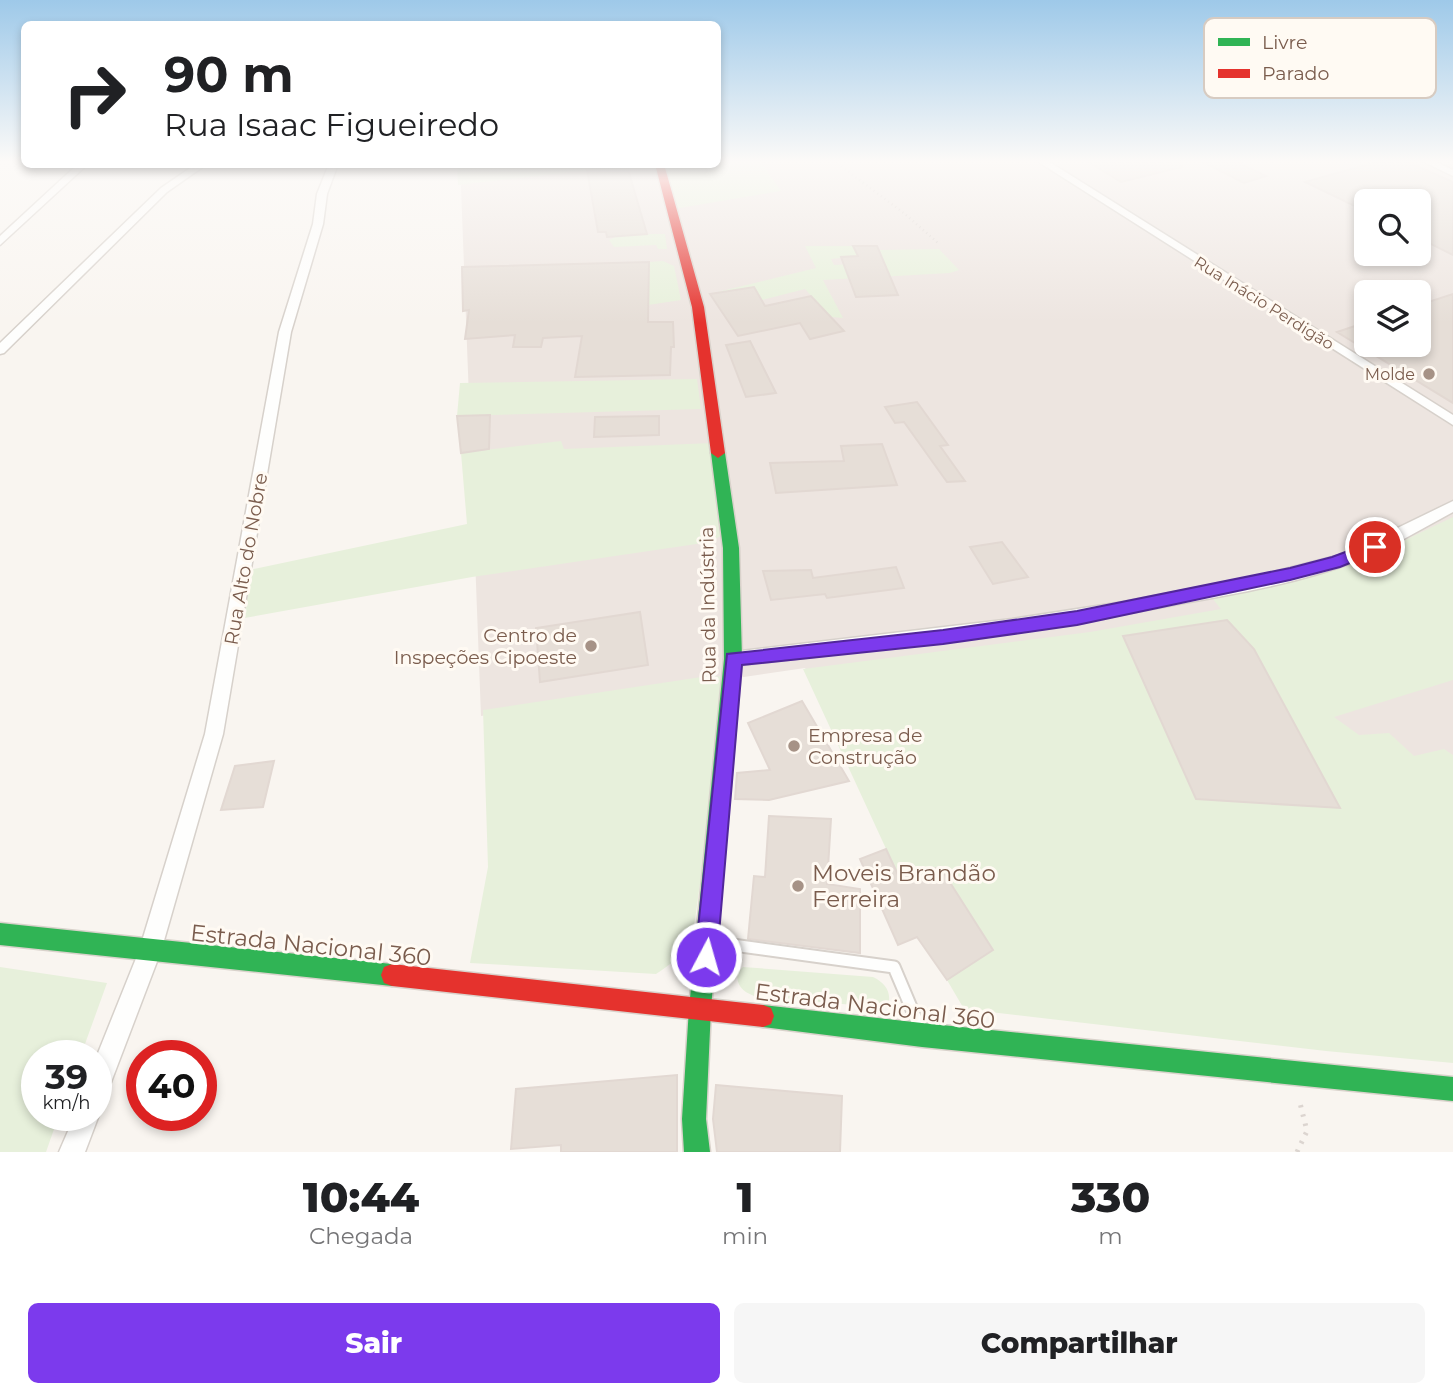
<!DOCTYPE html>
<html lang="pt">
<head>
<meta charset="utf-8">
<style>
  body { margin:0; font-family:Montserrat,sans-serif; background:#f6f6f6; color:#202124; height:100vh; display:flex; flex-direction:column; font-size:26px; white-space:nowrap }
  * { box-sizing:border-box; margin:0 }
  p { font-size:23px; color:#757577 }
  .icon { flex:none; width:38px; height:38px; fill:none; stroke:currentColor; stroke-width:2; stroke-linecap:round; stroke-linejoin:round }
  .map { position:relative; height:1152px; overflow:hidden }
  .side { display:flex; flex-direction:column; background:#fff; flex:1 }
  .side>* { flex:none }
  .top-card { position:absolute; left:21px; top:21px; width:700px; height:147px; border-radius:10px; box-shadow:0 4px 10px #0003; background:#fff; color:#202124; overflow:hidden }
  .fabs { position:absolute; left:1354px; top:189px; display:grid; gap:14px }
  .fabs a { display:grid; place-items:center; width:77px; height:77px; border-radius:10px; background:#fff; box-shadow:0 4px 10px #0003; font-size:35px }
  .speed { position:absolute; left:21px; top:1040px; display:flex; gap:14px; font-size:35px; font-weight:700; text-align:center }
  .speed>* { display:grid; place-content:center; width:91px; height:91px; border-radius:50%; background:#fff; box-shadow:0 4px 10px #0003; line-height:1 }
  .speed small { font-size:18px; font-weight:400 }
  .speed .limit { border:10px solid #d22; background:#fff; color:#111 }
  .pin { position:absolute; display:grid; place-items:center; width:60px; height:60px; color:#fff; margin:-30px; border:4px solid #fff; border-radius:50%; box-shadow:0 2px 7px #0007 }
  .me { position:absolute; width:77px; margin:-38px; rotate:6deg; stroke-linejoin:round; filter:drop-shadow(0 0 5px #0008) }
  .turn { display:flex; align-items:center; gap:24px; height:147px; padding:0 28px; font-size:32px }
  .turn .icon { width:91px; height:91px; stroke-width:2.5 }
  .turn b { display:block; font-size:49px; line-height:60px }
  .eta { display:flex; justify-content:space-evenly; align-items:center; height:119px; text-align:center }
  .eta b { font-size:42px; font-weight:800; line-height:49px }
  .action { display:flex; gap:14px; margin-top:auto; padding:14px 28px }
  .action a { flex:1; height:80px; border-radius:10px; background:#7c3aed; color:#fff; font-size:28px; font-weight:800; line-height:80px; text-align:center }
  .action a+a { background:#f6f6f6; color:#202124 }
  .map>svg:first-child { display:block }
  .industrial { fill:#ede5e0; fill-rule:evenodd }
  .green { fill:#e7f0db }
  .building { fill:#e6ded7; stroke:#e2d8d2; stroke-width:2 }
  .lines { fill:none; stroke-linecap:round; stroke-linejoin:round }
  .lane-casing { stroke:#d7d1cb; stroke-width:15 }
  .street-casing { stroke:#d7d1cb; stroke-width:3 }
  .fast-casing { stroke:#d9d2cb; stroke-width:3 }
  .jam-casing { stroke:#d9d2cb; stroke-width:3 }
  .path-far1 { stroke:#dcd5d0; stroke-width:2.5; stroke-dasharray:1 3.5; stroke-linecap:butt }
  .path { stroke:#dcd5d0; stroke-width:5; stroke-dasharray:2.5 7; stroke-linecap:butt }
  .lane { stroke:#fefefd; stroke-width:11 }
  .street { fill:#fefefd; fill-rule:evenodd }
  .fast { fill:#30b455; fill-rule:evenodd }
  .jam { fill:#e5322d; fill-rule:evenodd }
  .route { fill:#7c3aed; stroke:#51269a; stroke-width:2 }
  .poi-dot { fill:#a69286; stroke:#fffaf3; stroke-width:2.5 }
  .labels { text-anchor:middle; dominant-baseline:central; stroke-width:6; stroke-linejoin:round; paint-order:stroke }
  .far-street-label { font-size:16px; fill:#7a5c4d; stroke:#fffaf3 }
  .far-poi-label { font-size:16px; fill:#7a5c4d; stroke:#fffaf3; text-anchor:end }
  .street-label { font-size:19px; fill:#7a5c4d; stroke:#fffaf3 }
  .poi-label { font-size:19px; fill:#7a5c4d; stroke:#fffaf3; text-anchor:end }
  .near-poi-label { font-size:23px; fill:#7a5c4d; stroke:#fffaf3; text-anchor:start }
  .near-street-label { font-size:23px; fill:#7a5c4d; stroke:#fffaf3 }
  .key { fill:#fffaf3; stroke:#d7cbc1; stroke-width:2 }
  .key-label { font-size:19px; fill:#7a5c4d }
</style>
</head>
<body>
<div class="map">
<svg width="1453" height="1152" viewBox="0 0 1453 1152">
  <rect width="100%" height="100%" fill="#f9f5f0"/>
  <path class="industrial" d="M718,161H1453V1041L1023,980L805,668L481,716L461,187L463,165L718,164ZM1367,201H1419V254H1367ZM1367,292H1419V345H1367Z"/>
  <path class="green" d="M718,161H760L781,191L674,209L661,165L718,164Z
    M457,164H634V165L458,185Z
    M647,234H665L667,249H658L656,245L614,247L609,240L615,237Z
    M805,246H853L858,256L831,259L834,265L884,262L879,250L939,249L959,270L950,273L823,280L843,318L831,317L805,289L762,300L754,287L705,295L816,268Z
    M663,261L674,266L681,300L648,305L649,262Z
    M697,379L701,409L457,416L460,383Z
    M561,441L564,449L713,443L724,534L710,542L472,577L239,619L249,570L467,524L461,453Z
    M1453,517V680L1334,717L1359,735L1389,733L1414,756L1444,749L1453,755V1063L1326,1051L964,1009L947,980L993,950L940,868L900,879L803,669L1090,632L1221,609L1212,598L1326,571L1372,556Z
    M708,676L728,677L695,920C687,950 682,957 656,974L470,963L488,867L483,710Z
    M0,967L107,983L81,1055H37V1115H59L46,1152H0Z
    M743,967L873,977C886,983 893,994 887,1008L754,996C742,991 737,986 737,973Z"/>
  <path class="building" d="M1087,161H1181L1182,167L1121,182Z
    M1201,161H1235L1266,176L1244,183Z
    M1380,161H1406L1453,182V255L1419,238V201H1367V212L1305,182Z
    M627,166L647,234L607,237L606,232H598L587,170Z
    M853,246H877L898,295L856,297L841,257L858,256Z
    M649,262L648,322H673L674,347H671L670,375L575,377L582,336L543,338L541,347H513L515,335L465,339L469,310L463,311L462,267Z
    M754,287L765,306L811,296L844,331L810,339L800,323L738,336L710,294Z
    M1453,294V403L1337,332L1367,322V345H1419V305Z
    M750,341L776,393L746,397L726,345Z
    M917,402L948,445L940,446L965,481L947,482L904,422L895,423L885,407Z
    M490,415L489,449L461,453L457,416Z
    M659,416V435L594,437L595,417Z
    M882,444L897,485L776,493L770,463L844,461L841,446Z
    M1002,542L1028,577L993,584L970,547Z
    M896,567L904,588L827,598L825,594L771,600L763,571L811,570L813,578Z
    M640,612L648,665L540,682L536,628Z
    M1227,620L1254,649L1340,808L1196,799L1123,636Z
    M802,701L849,781L769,800L735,799L737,773L770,770L748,723Z
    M274,761L263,807L221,810L235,766Z
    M769,816L831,819L827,884L860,889V953L748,939L754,876L765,877Z
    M886,849L900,879L940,867L993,950L947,980L917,937L898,945L860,859Z
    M677,1075V1152H561V1145L511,1149L516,1089Z
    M716,1085L842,1096L840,1152H717L713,1119Z"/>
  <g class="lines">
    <g class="lane-casing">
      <path id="lane" d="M711,942L894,967L919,1026"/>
    </g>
    <g class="street-casing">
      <path id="street" d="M1037,161H1048L1453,415V425Z
        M1422,161H1434L1453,170V176Z
        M78,164H88L0,245V236Z
        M196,164H207L167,192L4,353L0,354V343L161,188Z
        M329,164H338L327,194L323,224L291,332L223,734L161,951L105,1098L96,1101V1058L139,951L205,734L279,332L313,224L317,194Z
        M1453,501V512C1420,530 1388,549 1354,562C1293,585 1227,595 1163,607C1021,634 877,650 733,666L727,664L724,659L727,654L733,652L1012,619L1123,602L1257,576L1344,554Z
        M96,1108L99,1115L85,1152H59L75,1115H96Z"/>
    </g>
    <g class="fast-casing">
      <path id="fast" d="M718,448L725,453L739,548L742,659L711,1008L706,1119L710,1152H684L682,1119L689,1008L724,659L723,548L711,453Z
        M0,923L392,964L400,967L403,975L400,983L392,986L0,945Z
        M763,1005L922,1023L1453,1077V1101L922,1047L763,1027L755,1024L752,1016L755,1008Z"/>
    </g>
    <g class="jam-casing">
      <path id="jam" d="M655,164H664L704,307L725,453L718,458L711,453L692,307Z
        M392,964L763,1005L771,1008L774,1016L771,1024L763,1027L392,986L384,983L381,975L384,967Z"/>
    </g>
    <path class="path-far1" d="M834,161L905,214L938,243"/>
    <path class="path" d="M1297,1152L1307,1131L1299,1099"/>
    <use href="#lane" class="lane"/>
    <use href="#street" class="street"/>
    <use href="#fast" class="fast"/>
    <use href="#jam" class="jam"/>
  </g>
  <linearGradient id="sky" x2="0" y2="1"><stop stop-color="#9ec9e9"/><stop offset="0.5" stop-color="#fcfaf8"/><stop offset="1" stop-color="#fcfaf8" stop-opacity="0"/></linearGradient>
  <rect width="1453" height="323" fill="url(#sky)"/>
  <path class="route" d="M1375,541L1382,547L1380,551L1340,567L1290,580L1077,625L943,644L742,665L717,957L714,965L706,969L698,965L695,957L727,654L943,630L1077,611L1290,568L1332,557Z"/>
  <g class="poi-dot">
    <circle cx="1429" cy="374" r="7"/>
    <circle cx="591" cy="646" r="7"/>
    <circle cx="794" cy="746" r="7"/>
    <circle cx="798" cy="886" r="7"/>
  </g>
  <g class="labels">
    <g class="far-street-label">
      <text transform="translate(1264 303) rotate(32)">Rua Inácio Perdigão</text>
    </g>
    <g class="far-poi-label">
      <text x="1415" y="374">Molde</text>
    </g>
    <g class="street-label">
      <text transform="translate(246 559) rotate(-80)">Rua Alto do Nobre</text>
      <text transform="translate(708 605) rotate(-91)">Rua da Indústria</text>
    </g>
    <g class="poi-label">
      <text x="577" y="635">Centro de<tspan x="577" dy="22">Inspeções Cipoeste</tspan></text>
      <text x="808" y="735" text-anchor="start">Empresa de<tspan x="808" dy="22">Construção</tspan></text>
    </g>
    <g class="near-poi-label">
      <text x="812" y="873">Moveis Brandão<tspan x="812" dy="26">Ferreira</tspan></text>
    </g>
    <g class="near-street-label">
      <text transform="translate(311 945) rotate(6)">Estrada Nacional 360</text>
      <text transform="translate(875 1006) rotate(7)">Estrada Nacional 360</text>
    </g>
  </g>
  <rect x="1204" y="18" width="232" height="80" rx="10" class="key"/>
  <rect x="1218" y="38" width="32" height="8" fill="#30b455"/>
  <rect x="1218" y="69" width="32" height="9" fill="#e5322d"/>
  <g class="key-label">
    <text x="1262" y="49">Livre</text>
    <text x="1262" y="80">Parado</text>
  </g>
</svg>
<div class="fabs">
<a><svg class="icon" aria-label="search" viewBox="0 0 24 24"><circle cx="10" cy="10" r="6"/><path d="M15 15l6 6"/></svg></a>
<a><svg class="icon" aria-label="layers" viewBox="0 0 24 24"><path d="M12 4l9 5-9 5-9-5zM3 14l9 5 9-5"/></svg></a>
</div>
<div class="speed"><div>39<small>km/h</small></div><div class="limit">40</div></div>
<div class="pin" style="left:1375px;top:547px;background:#d93025"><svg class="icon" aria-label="arrive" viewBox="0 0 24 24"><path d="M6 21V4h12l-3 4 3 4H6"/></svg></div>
<svg class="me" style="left:706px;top:957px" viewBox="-20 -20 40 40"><circle r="17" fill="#7c3aed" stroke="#fff" stroke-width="3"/><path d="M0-11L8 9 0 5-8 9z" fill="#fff"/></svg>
<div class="top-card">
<div class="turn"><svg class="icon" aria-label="right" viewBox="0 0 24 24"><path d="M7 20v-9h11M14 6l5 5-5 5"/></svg><div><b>90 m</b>Rua Isaac Figueiredo</div></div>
</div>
</div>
<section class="side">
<div class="eta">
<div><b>10:44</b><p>Chegada</p></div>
<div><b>1</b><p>min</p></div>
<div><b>330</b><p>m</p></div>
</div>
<div class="action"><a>Sair</a><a>Compartilhar</a></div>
</section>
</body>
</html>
